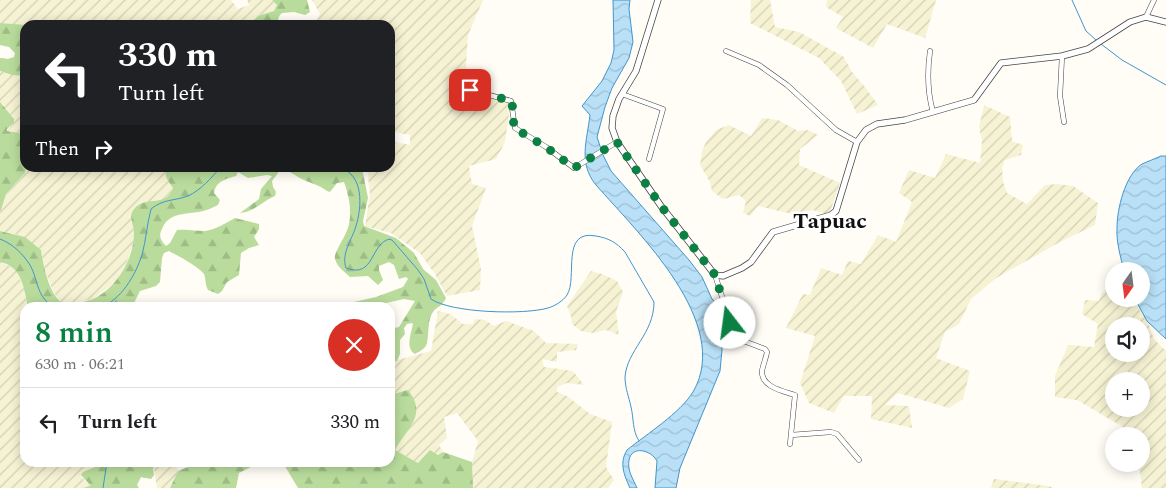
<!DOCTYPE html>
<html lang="en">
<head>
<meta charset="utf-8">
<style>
  body { margin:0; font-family:Spectral,serif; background:#f6f6f6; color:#202124; height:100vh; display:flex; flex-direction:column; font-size:19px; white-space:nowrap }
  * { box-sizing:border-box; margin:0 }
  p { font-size:16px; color:#757577 }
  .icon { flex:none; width:28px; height:28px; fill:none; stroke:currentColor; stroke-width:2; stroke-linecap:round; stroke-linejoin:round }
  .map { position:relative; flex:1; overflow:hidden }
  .sheet { position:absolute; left:20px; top:302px; width:375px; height:165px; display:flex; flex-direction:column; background:#fff; border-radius:15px; box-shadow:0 2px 12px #0003 }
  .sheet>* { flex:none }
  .top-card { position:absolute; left:20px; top:20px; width:375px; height:152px; border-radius:15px; box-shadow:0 2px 12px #0003; background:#202124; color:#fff; overflow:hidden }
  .needle { width:32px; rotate:194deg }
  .tools { position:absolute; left:1105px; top:262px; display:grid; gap:10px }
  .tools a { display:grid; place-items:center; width:45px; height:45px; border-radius:50%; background:#fff; box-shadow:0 2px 12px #0003; font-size:25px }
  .pin { position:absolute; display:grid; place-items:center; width:42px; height:42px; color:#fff; margin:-21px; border-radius:10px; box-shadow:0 2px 8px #0006 }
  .me { position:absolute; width:55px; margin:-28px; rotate:345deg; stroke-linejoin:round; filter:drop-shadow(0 0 4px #0008) }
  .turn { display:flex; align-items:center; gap:18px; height:105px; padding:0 15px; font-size:22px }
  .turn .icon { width:65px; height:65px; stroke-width:2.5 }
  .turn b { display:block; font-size:35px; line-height:42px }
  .then { display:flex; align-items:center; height:48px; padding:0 15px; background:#0003; gap:10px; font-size:19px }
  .round { display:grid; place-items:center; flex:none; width:52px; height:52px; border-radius:26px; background:#f6f6f6 }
  .overview { display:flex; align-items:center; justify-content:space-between; height:85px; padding:0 15px }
  h1 { font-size:30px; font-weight:600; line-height:38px; color:#0b8043 }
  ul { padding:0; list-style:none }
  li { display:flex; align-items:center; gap:15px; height:70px; padding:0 15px; border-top:1px solid #e0e0e0 }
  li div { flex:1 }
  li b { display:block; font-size:19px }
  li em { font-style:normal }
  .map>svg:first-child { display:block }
  .farmland { fill:url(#farmland-furrows); fill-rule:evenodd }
  .forest { fill:url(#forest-firs) }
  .water { fill:url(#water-waves); stroke:#3f96cf }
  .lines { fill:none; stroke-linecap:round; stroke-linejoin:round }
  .stream { stroke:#3f96cf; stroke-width:1 }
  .minor-casing { stroke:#444; stroke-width:5.5 }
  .tertiary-casing { stroke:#444; stroke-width:7 }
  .minor { stroke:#fff; stroke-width:4.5 }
  .tertiary { stroke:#fff; stroke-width:5.5 }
  .route { stroke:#0b8043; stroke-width:9; stroke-dasharray:0 16.2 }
  .labels { text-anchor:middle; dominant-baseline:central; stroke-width:5; stroke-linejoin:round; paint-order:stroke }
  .quarter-label { font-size:22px; font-weight:bold; fill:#111; stroke:#fff }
</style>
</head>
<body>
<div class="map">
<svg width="1166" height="488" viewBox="0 0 1166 488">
  <defs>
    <pattern id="farmland-furrows" width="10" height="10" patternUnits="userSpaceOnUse" patternTransform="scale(1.25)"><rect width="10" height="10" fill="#f6f3d4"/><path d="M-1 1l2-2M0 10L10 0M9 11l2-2" fill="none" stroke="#d2cfb5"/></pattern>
    <pattern id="forest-firs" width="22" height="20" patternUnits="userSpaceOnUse" patternTransform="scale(1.25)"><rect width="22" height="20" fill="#b9dc9c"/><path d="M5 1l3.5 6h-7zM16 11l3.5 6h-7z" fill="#9ebc85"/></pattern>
    <pattern id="water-waves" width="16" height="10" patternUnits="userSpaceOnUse" patternTransform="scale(1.25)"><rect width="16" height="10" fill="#b9e0f7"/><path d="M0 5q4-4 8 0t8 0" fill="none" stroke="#9ebfd3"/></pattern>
  </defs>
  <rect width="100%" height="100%" fill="#fffdf5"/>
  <path class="farmland" d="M0,0H231L238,9L249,5L247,0H272L277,5L274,11L258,16L254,20L258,25H27L0,23Z
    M312,0H483L468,35L465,82L471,90L511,101L505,142L496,159L469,166L472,184L486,188L472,226L481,269L480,290L447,296L435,274L420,253L391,233L365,226L370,194L367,168H390V143L395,142L410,145V135L390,131V25H314L320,14Z
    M751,0H770L775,27L799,32L844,57L852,72L865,87L878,105L857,114L841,81L819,58L750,23Z
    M827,0H936L925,38L887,24L873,48L836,28L843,17L826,7Z
    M0,71L12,75L25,76V128L20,133L7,131L14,123V119L0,102Z
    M984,105L1010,117L1012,141L1023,145L1021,155L1005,160L1002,168L1003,182L1007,193L1027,204L1045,185L1057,184L1073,186L1098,203L1095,225L1058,243L996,278L971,299L959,324L945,332L936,358L970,371L963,399L949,408L898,393L885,405L909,406L912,428L871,419L872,396H844L834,413L809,403L800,383L815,336L786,328L803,294L810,295L821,268L842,275L848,261L861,264L878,235L896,242L912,202L899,193L909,170L935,178L946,154L980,163L982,140L979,127Z
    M762,118L778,120L798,131L808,130L818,135L800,149L799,165L840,183L829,215L813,210L792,214L758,206L750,216L743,213L746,201L739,195L723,199L712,191L710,182L700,165L702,151L706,142L716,130L729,125L751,136Z
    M26,168H207L192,171L171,168L166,177L173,188L170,195L162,200L141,203L131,218L134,230V242L124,270L118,278L110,286L93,299L67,305L60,302L54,293L44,269L41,250L15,234L0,231V213L2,203L6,194L25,173Z
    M0,262L13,267L18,274L24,289L28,307L25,308V462L92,463L95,467L83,472L81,477L91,486L82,488H0Z
    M591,271L602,274L617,281L623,292L616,312L619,335L606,330L593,333L581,331L572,324L571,316L567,306Z
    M1113,282L1114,299H1132L1147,320L1154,339L1166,351V488H1142L1139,464H1141V436H1131L1130,431L1077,400L1055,397V376L1068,345L1094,347L1098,324L1082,314L1085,300L1099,301L1102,293ZM1114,326H1141V354H1114ZM1114,381H1141V409H1114Z
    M438,311L450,314L463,324H473L475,319L485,320L494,326L506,321L534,331L546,343L578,344L576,350L557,352V362L542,359L544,367L573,371L584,385L567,383L557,387V392L567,396L590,414L612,422L606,467L614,480L608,488H473L472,462L478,441L457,413L444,417L447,438L439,445L443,452L438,455L430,450L418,463L394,450L408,391L390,395V362L431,351Z
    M157,463H175L178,471L170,488H157L154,469Z
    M994,479L1048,486L1054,488H991Z"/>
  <path class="forest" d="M272,0H307L310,12L305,15L294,12L282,13C278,16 277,21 280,25H258L254,20L258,16L274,11L277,5Z
    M0,23L27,25H25V76L12,75L0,71V58L8,59L14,57L15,53L9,47L0,45Z
    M0,102L14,119V123L7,129V131L20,133L25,128L26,168L25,173L6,194L0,213Z
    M171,168L192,171L207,168H362L368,198L363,221L364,226L396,238L414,253L423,269L436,280L446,298C441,308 438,305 433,312C426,322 430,343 425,347C423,350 418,352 415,354C405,348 411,334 413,324L412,323L407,324L404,328L405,334L400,340V354L397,361L390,362V329L399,327L415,301L404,299L377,305L336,306L376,297L403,287L408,279L406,277L399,279L394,265L389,262L379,266V270L383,280L378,285L368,276L350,277C345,272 337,267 335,259C333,252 347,236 349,224C352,210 349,196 344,182L337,183L330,192L327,191C319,185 313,184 304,180C295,176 291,171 281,169L272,181L273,187L276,192L275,196C261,202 256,211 240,213L259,199L261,189L272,176L267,175L248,178L238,172L236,176C226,179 216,181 214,193L220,200L218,205C213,207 208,210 203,211C187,215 169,211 162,229C158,236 161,241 166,246L170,243L177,230C187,229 196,231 205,231C215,230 226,223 235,218L259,224V229L254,237L259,245L249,248L241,253L239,275L227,282L222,291L218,294L208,290C205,285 206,279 204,274C199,267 177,255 169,251L164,253L162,258L160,282L156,286L140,291L132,307H28C24,289 22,266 0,262V231L25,237L41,250C43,265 50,301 67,305C75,303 86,302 93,299C117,288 134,258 134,233C134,224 127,216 135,208C147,195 166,208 173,188C169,182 163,176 167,169Z
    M408,390C428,415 407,428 395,450L418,463L430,450L438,455L443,452L472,462L473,488H298L283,463L390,462V395Z
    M92,463L156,462V463L153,469L154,475L151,479L141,477L137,485L139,488H82L91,486L81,475L83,472L95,467Z
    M188,463V462L259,463L239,473L236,488H170L178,471L188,467Z"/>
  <path class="water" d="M613,0H630L629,9L633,42L629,58L612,88L605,107L597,137L603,155L611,171L689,260L702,277L712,299L721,309L724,315L721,317L725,332L720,334L722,350L720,371L680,468L676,488H655L657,461C651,450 632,445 629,460C627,470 633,479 637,488H630C624,475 619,463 627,450C647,434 680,413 693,392C733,323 638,233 596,185C578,163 587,141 590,115L582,106L602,81L611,63L614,50Z
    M1161,156H1166V339L1147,321L1135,299H1141V271H1124C1121,258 1116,242 1117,228C1117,209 1125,175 1142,164C1148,161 1155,159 1161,156Z"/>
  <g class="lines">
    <path class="stream" d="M1072,0L1086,31L1096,40
      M1101,44L1122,60L1166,85
      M340,168C364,174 362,207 356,226C352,240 341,253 346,268C375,279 370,243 390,239L393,241L418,270L424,279L431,299C451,313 524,315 548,308C555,306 563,301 567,295C578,278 560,229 596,236C608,238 616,242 625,252L654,302C654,334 627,350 625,377C625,388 629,397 631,407C634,419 632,430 639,441
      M0,239C13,244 23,254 30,265C39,281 36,300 57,308
      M100,308C121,300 135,276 142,255C146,240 147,224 151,209C163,199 174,201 188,196C201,190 211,178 220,168
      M115,308L116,301
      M103,488L107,462"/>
    <g class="minor-casing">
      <path id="minor" d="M1146,17L1154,0
        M726,51L759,65L787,85L836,130L857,142
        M930,51C927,73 927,91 933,112
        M1062,56L1060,96L1064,122
        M471,90L511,101L515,128L546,147L574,168L617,142
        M622,94L663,109L649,159
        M715,275L726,309L733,337L765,349L767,352C766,358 763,365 762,371C761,387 783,391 795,395L790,444
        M791,435L831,432L837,434L859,460"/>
    </g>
    <g class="tertiary-casing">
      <path id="tertiary" d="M658,0L636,71L619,99L613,116L612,128L617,142L661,206L715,275L723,276L742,268L751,262L773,232L831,215L836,211L857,142L866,130L877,124L905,120L974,100L1001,63L1062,56L1088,49L1130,22L1146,17L1166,22"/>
    </g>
    <use href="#minor" class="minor"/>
    <use href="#tertiary" class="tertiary"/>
  </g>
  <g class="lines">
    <path class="route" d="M470,90L512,101L514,128L546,147L574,168L617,142L661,206L715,275L730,323"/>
  </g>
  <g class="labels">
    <g class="quarter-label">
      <text x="830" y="221">Tapuac</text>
    </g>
  </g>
</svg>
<div class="tools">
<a><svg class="needle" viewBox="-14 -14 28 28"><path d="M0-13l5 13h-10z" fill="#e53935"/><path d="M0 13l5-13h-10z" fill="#757577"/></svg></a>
<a><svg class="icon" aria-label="sound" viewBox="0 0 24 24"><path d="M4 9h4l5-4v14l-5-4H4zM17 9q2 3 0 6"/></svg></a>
<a>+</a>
<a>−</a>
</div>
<div class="pin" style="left:470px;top:90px;background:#d93025"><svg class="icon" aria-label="arrive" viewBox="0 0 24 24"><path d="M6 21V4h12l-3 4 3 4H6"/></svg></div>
<svg class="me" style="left:730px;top:323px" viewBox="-20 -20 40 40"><circle r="19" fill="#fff"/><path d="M0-13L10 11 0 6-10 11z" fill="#0b8043"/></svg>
<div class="top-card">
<div class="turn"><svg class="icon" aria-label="left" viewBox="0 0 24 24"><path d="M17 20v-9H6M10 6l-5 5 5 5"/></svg><div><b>330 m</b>Turn left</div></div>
<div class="then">Then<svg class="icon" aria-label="right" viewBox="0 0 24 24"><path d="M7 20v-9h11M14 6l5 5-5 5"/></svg></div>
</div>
<section class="sheet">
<div class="overview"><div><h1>8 min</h1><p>630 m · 06:21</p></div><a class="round" style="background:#d93025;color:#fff"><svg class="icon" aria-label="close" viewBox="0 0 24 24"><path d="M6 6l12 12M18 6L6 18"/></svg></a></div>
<ul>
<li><svg class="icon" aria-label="left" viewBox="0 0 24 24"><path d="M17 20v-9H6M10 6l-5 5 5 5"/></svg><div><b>Turn left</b></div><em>330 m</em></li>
</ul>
</section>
</div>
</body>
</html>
